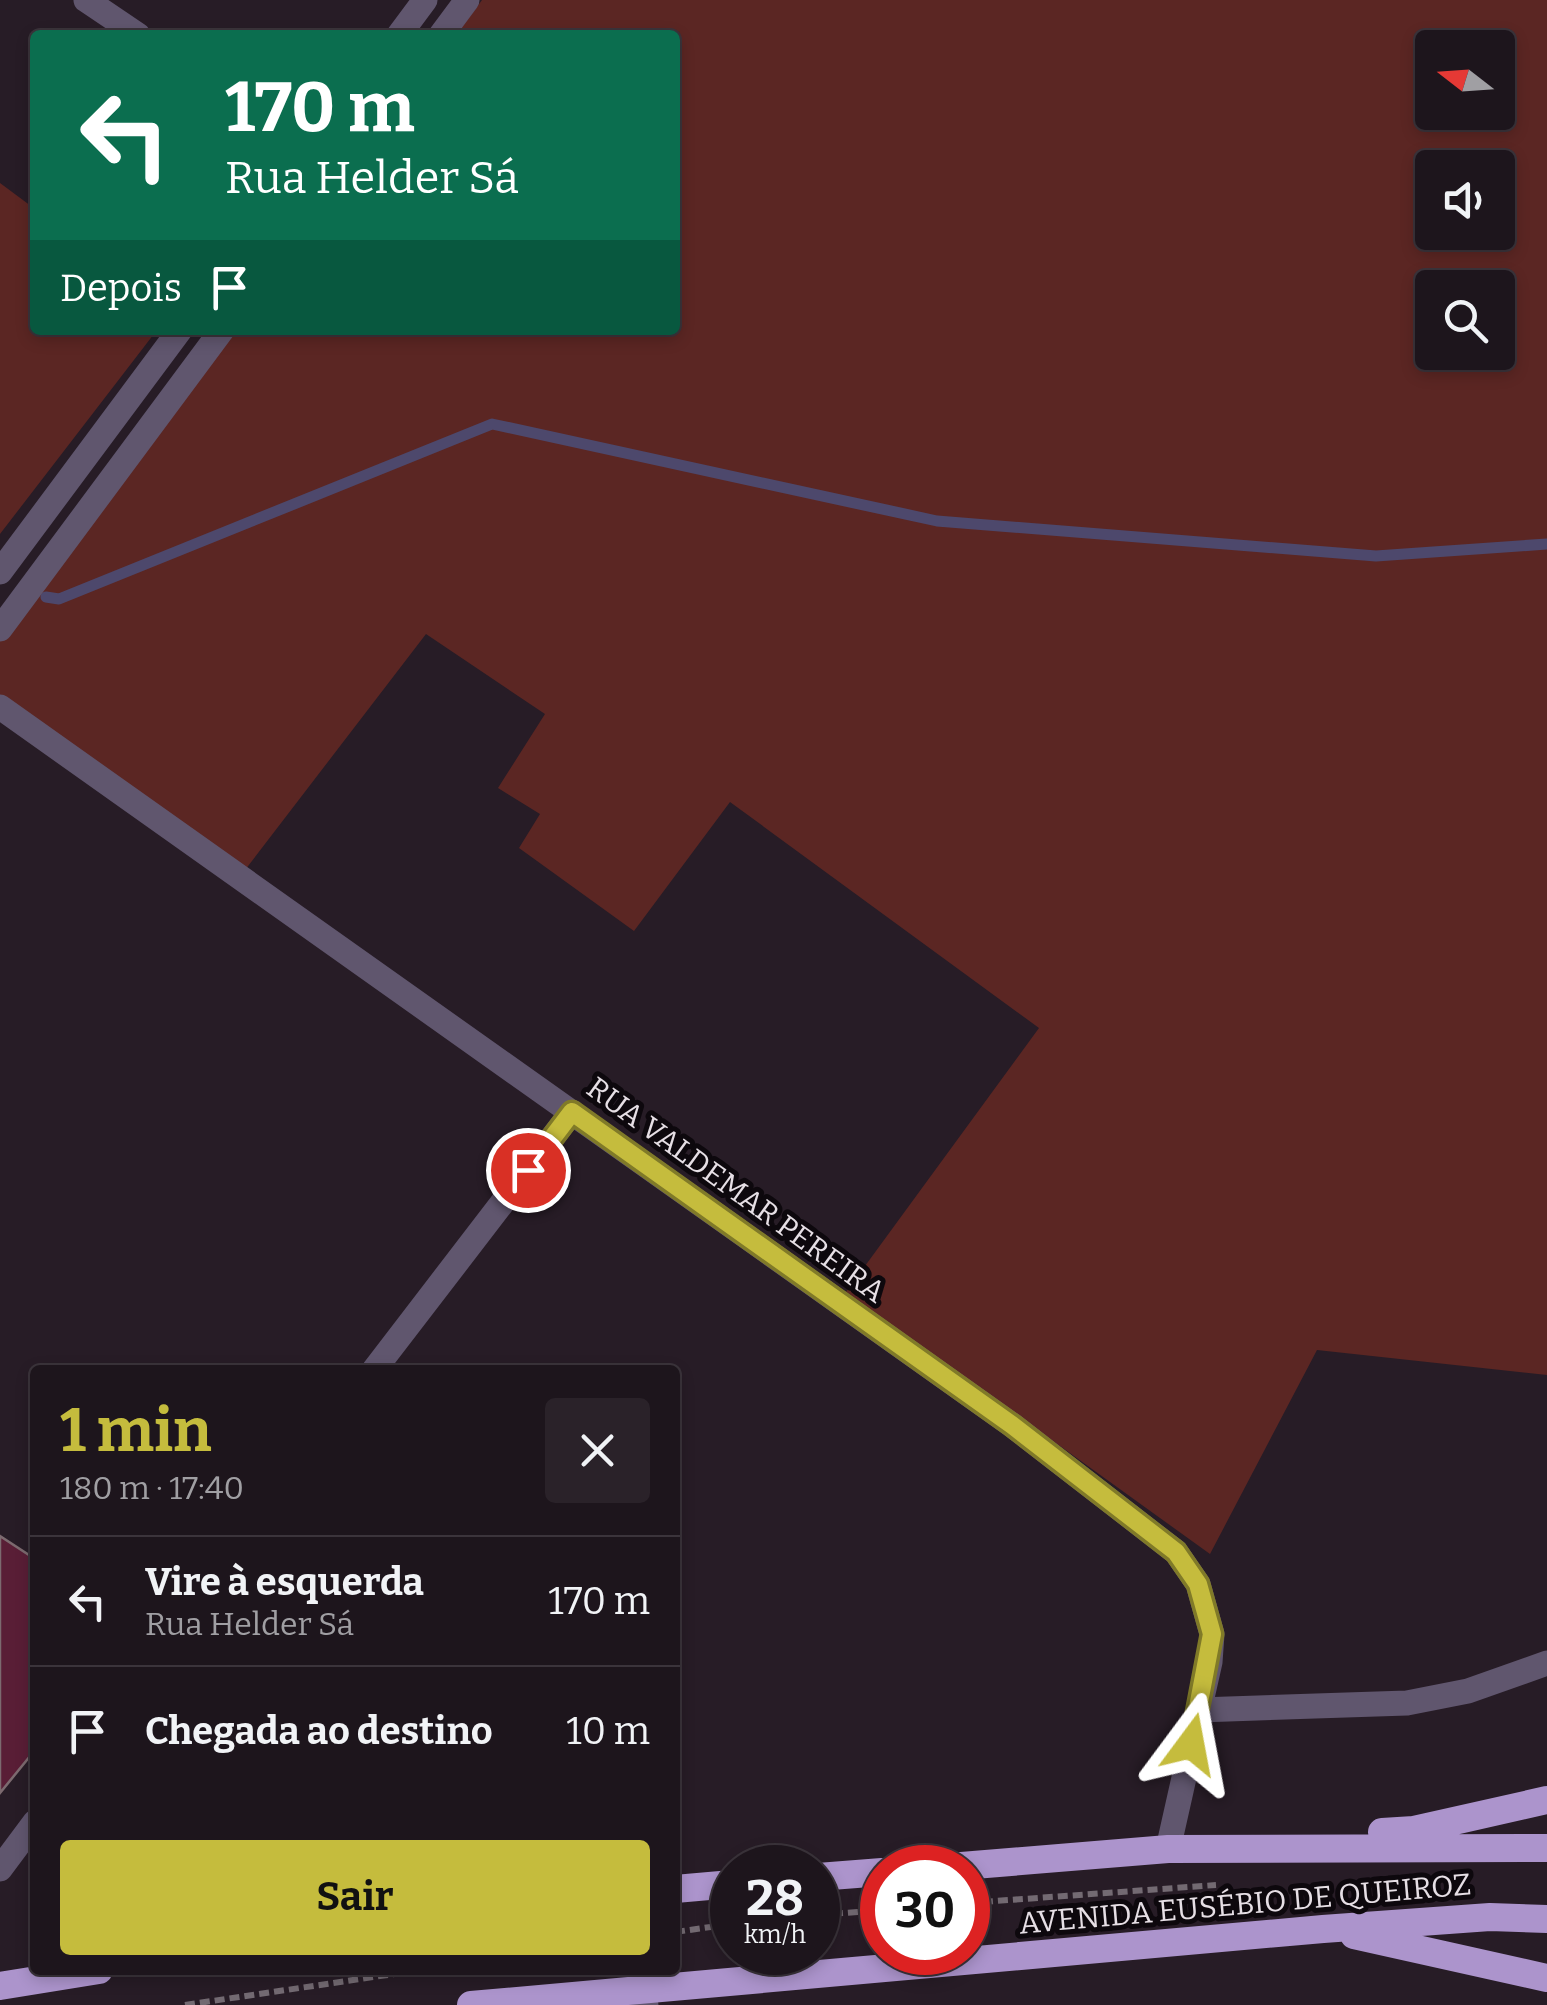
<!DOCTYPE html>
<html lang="pt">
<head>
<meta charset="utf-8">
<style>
  body { margin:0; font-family:Bitter,serif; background:#2a2229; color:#f1f3f6; height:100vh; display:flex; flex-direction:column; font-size:38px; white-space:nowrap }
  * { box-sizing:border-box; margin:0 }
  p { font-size:32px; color:#a09fa3 }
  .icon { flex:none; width:55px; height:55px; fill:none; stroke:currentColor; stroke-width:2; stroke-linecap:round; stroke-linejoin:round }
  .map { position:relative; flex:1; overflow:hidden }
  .panel { position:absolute; left:30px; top:1365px; width:650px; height:610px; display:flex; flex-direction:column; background:#1d151c; border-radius:10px; box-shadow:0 5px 15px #0003,0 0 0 2px #3b343b }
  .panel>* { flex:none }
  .top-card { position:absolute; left:30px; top:30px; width:650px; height:305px; border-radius:10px; box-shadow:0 5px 15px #0003,0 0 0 2px #3b343b; background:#0b6e4f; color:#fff; overflow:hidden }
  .needle { width:65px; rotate:287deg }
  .buttons { position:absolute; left:1415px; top:30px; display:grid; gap:20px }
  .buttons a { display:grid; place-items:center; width:100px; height:100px; border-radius:10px; background:#1d151c; box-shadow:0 5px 15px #0003,0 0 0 2px #3b343b; font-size:50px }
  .speed { position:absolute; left:710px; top:1845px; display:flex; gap:20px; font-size:50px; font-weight:700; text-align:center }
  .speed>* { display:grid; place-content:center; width:130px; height:130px; border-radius:50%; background:#1d151c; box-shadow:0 5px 15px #0003,0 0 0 2px #3b343b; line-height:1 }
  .speed small { font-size:25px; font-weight:400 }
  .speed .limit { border:15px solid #d22; background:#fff; color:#111 }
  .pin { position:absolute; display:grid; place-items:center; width:85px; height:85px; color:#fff; margin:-42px; border:5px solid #fff; border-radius:50%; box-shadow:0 2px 10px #0007 }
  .me { position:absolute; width:110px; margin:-55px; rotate:13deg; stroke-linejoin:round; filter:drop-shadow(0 0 8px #0008) }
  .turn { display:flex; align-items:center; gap:35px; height:210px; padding:0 30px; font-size:45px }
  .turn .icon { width:130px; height:130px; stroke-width:2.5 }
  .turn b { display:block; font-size:70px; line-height:85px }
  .then { display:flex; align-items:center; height:95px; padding:0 30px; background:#0003; gap:20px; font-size:38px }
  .round { display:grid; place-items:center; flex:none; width:105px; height:105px; border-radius:10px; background:#2a2229 }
  .summary { display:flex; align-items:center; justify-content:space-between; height:170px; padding:0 30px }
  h1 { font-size:60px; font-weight:700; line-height:75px; color:#c5bc3d }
  .button { display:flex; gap:20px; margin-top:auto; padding:20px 30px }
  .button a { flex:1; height:115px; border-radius:10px; background:#c5bc3d; color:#111; font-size:40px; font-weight:700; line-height:115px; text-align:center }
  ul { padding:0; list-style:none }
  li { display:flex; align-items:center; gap:30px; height:130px; padding:0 30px; border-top:2px solid #3b343b }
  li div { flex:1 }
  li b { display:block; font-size:38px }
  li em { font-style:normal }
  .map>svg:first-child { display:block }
  .green { fill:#5b2623; fill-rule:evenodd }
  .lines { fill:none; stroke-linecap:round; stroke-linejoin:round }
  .stream { stroke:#4d486c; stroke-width:11 }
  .building { fill:#591e36; stroke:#7c6a6f; stroke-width:2.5 }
  .path { stroke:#736a72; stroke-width:6; stroke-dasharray:10 5; stroke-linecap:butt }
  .minor { stroke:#60566e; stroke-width:25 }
  .tertiary { stroke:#60566e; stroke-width:25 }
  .trunk { stroke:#ac94cc; stroke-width:28 }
  .route-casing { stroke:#807a28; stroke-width:25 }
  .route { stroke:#c5bc3d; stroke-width:18 }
  .labels { text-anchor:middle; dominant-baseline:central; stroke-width:10; stroke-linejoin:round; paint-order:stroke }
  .street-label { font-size:30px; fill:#e6dfe5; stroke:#0d080d }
</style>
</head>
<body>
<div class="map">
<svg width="1547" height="2005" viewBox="0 0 1547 2005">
  <rect width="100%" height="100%" fill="#271c26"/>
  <path class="green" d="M482,0H1547V1375L1317,1350L1210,1554L846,1292L1039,1028L730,802L634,931L519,848L540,814L498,788L545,714L426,634L245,870L0,699V641L234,330H675V35H456ZM1432,48H1498V112H1432ZM1432,168H1498V232H1432ZM1432,288H1498V352H1432Z
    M0,183L35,209V330H157L0,534Z"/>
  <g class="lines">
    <path class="stream" d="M46,597L59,599L492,424L937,521L1376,556L1547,544"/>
  </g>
  <path class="building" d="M0,1536L35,1559V1750L0,1793Z"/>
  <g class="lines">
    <path class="path" d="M968,1903L1216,1885
      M818,1915L882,1910
      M675,1932L732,1924
      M185,2005L421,1970"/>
    <path class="minor" d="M86,0L138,35
      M0,707L1012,1425L1176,1552L1198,1584L1212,1634L1210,1662L1168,1849
      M374,1370L572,1112
      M1199,1710L1407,1703L1468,1691L1547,1663
      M0,1869L35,1822
      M601,2002L646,2005"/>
    <path class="tertiary" d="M399,35L425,0
      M441,35L467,0
      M0,572L180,330
      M0,629L222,330"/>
    <path class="trunk" d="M1382,1832L1414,1830L1547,1800
      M937,1868L1168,1849L1547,1848
      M818,1877L882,1872
      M675,1889L732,1884
      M1354,1935L1547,1978
      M0,1986L99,1970
      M471,2005L1323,1929L1490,1917L1547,1919"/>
  </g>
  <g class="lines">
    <g class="route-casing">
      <path id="route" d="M528,1170L572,1112L1012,1425L1176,1552L1198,1584L1212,1634L1191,1744"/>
    </g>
    <use href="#route" class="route"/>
  </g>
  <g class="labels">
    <g class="street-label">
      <text transform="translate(736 1190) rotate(36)">RUA VALDEMAR PEREIRA</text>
      <text transform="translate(1245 1904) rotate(-5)">AVENIDA EUSÉBIO DE QUEIROZ</text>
    </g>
  </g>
</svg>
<div class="buttons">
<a><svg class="needle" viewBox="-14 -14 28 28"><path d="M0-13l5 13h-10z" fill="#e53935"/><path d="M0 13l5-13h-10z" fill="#a09fa3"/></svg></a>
<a><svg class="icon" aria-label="sound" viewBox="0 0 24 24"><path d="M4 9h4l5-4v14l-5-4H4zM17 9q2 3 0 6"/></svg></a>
<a><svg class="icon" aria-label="search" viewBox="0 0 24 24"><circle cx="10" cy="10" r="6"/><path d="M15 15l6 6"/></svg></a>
</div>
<div class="speed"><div>28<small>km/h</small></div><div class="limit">30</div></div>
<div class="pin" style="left:528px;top:1170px;background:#d93025"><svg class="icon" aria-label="arrive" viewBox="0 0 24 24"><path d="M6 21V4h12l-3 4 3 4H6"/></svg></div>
<svg class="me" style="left:1191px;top:1744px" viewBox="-20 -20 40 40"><path d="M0-17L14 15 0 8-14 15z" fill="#c5bc3d" stroke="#fff" stroke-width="4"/></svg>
<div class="top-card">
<div class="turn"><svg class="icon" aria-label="left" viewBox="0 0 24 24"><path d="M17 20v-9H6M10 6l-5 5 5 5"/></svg><div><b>170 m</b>Rua Helder Sá</div></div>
<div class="then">Depois<svg class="icon" aria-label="arrive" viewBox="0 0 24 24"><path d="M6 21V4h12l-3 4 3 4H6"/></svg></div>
</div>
<section class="panel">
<div class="summary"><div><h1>1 min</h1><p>180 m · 17:40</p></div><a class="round"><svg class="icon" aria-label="close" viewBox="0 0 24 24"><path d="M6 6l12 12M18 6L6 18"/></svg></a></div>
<ul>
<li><svg class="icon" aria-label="left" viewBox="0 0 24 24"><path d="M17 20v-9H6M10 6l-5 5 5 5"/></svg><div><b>Vire à esquerda</b><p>Rua Helder Sá</p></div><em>170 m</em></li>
<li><svg class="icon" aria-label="arrive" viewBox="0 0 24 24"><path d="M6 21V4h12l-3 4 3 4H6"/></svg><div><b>Chegada ao destino</b></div><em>10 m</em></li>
</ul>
<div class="button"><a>Sair</a></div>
</section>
</div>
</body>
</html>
